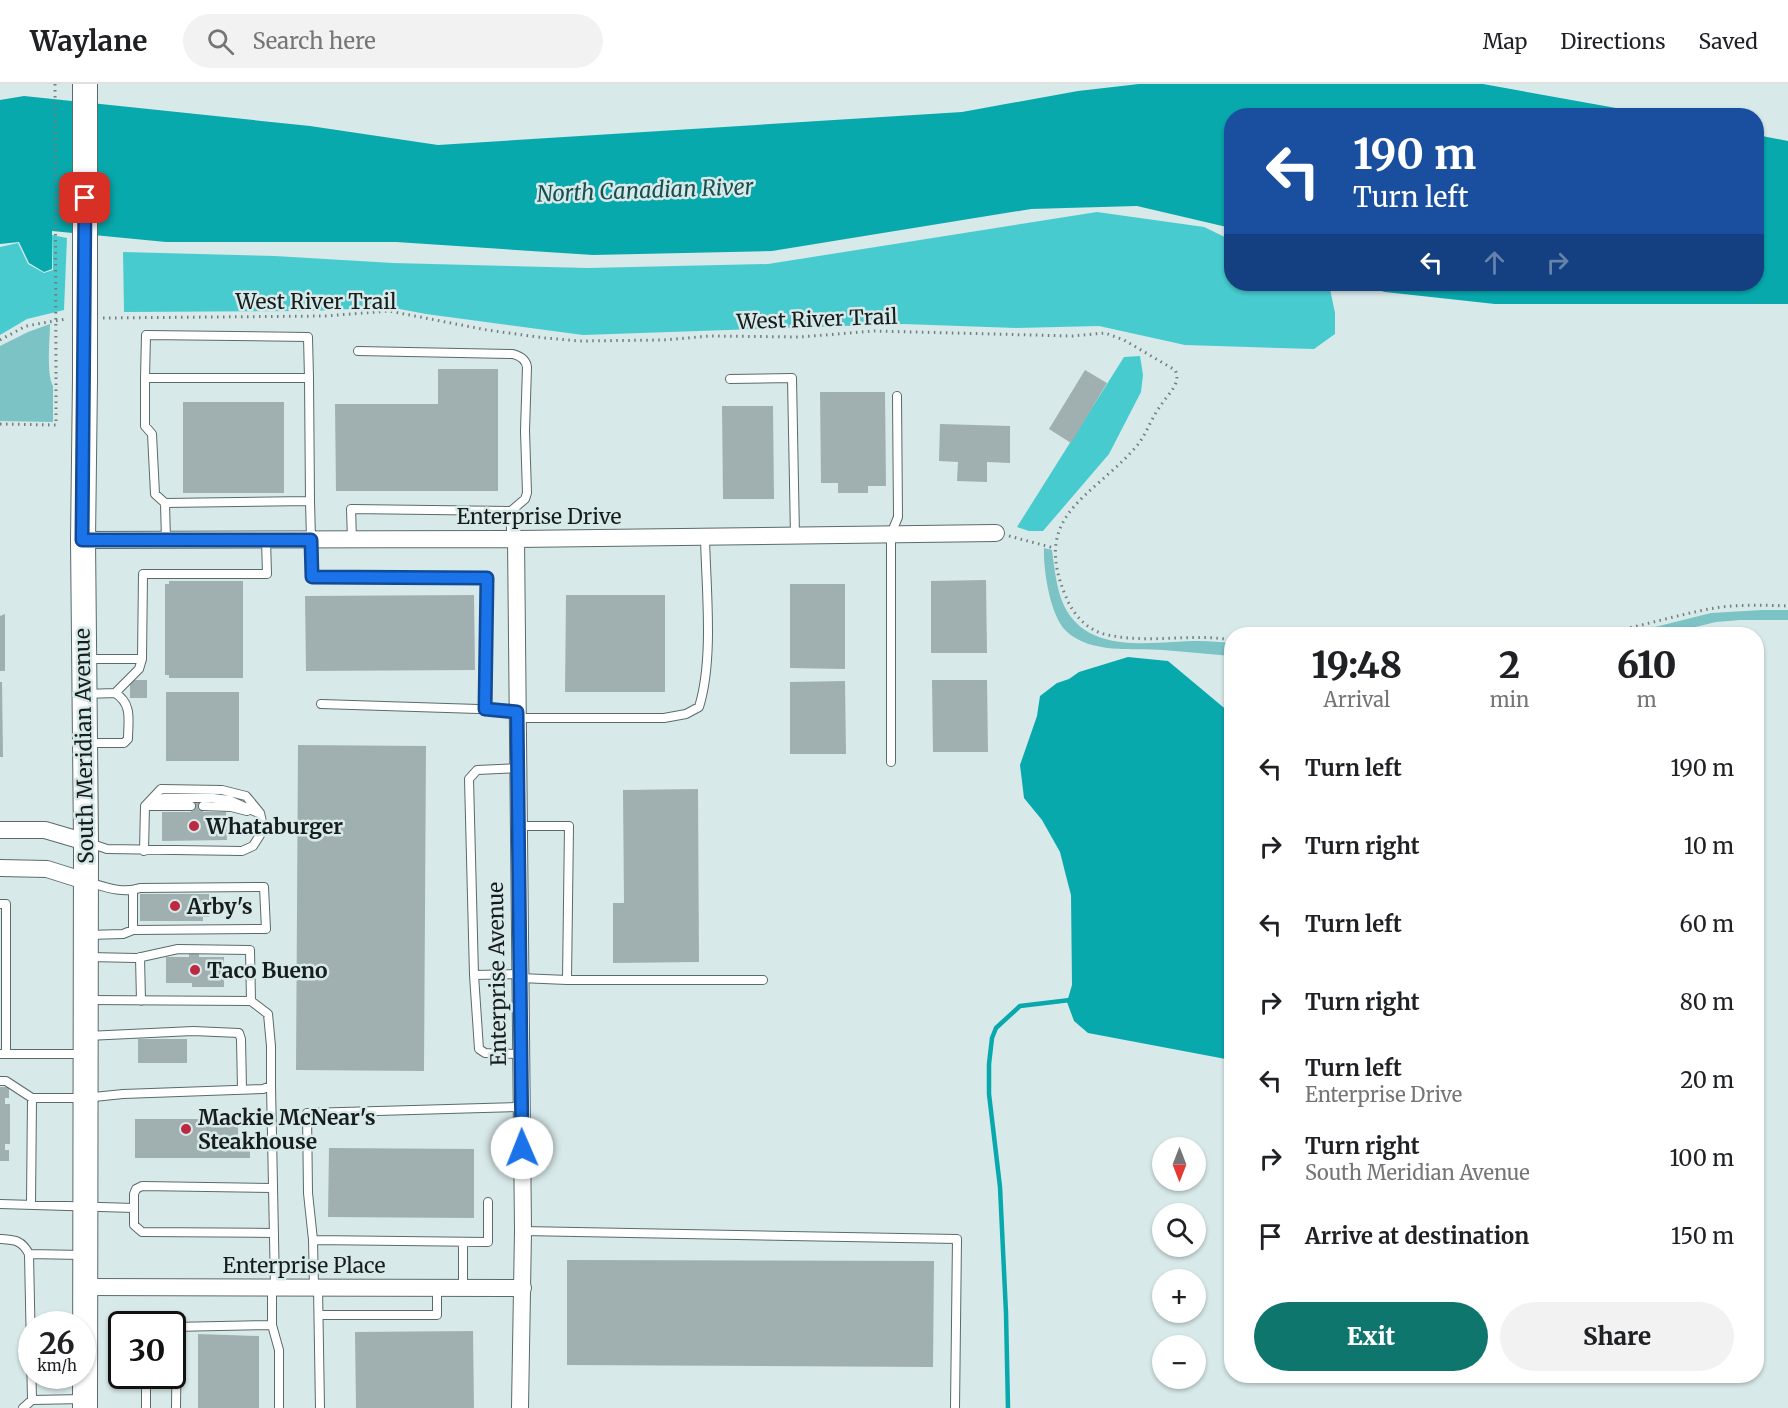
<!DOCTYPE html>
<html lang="en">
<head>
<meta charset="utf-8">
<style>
  body { margin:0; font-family:Merriweather,serif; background:#f2f2f2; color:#202124; height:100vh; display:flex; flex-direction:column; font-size:22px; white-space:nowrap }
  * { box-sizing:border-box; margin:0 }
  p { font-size:20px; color:#757577 }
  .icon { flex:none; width:33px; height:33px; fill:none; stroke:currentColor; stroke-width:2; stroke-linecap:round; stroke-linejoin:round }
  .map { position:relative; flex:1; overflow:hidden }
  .sheet { position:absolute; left:1224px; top:543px; width:540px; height:756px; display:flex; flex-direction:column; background:#fff; border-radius:24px; box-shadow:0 2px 4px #0004 }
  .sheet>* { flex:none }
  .top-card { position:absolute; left:1224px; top:24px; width:540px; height:183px; border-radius:24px; box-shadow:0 2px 4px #0004; background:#1a4fa0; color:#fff; overflow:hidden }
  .needle { width:39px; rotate:180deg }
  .controls { position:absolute; left:1152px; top:1053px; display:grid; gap:12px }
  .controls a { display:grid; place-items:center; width:54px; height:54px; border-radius:50%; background:#fff; box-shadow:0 2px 4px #0004; font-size:30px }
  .speed { position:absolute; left:18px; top:1227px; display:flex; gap:12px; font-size:30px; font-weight:700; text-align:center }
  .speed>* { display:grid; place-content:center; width:78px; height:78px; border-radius:50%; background:#fff; box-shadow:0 2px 4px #0004; line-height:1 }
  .speed small { font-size:15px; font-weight:400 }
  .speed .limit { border:3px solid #111; border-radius:9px; background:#fff; color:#111 }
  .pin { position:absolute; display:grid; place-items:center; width:51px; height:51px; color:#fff; margin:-26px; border-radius:12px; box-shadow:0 3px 9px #0006 }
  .me { position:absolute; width:66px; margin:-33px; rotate:359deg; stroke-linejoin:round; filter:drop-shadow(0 0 4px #0008) }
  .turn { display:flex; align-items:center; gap:21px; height:126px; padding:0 30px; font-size:27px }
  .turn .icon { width:78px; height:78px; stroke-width:2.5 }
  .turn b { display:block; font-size:42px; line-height:51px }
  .lanes { display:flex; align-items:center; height:57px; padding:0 30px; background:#0003; justify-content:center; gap:30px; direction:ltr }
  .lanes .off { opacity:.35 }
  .eta { display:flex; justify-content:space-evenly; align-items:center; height:102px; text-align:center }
  .eta b { font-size:36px; font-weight:800; line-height:42px }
  .action { display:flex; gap:12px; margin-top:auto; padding:12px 30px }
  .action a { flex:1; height:69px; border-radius:36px; background:#0f766e; color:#fff; font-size:24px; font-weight:800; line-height:69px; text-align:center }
  .action a+a { background:#f2f2f2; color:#202124 }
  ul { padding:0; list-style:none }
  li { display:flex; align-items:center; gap:18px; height:78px; padding:0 30px }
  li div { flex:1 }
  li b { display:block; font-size:22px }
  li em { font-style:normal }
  header { display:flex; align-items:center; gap:36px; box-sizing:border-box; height:84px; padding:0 30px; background:#fff; border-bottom:2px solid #e0e0e0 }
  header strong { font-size:28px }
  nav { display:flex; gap:33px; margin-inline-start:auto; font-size:21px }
  .search { width:420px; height:54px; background:#f2f2f2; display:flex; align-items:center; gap:15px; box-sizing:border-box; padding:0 21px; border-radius:33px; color:#757577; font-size:22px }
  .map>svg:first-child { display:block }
  .green { fill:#7bc3c5 }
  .forest { fill:#47cbcf }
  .water { fill:#08a9ad }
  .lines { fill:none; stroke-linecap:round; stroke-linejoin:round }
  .stream { stroke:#08a9ad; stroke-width:4.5 }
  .building { fill:#a0b0b1 }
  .lane-casing { stroke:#5b6a6a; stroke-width:10 }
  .street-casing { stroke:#5b6a6a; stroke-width:18 }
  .secondary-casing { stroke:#5b6a6a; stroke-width:26 }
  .path { stroke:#727d7d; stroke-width:3; stroke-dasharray:1.5 4.5; stroke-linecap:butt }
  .lane { stroke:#fff; stroke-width:8 }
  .street { stroke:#fff; stroke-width:16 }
  .secondary { stroke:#fff; stroke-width:24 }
  .secondary-bridge-casing { stroke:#5b6a6a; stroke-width:26; stroke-linecap:butt }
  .path-bridge { stroke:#727d7d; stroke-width:3; stroke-dasharray:1.5 4.5; stroke-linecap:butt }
  .secondary-bridge { stroke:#fff; stroke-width:24 }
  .route-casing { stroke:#114b97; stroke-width:15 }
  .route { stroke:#1a73e8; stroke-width:10 }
  .poi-dot { fill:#bb2a41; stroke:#d8e9e9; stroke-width:2 }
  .labels { text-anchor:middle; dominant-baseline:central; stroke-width:5; stroke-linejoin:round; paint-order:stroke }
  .street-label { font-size:21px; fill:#171d1d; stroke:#d8e9e9 }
  .poi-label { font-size:21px; font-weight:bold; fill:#171d1d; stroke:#d8e9e9; text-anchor:start }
  .water-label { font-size:22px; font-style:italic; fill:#185052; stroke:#d8e9e9 }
</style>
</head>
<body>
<header>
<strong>Waylane</strong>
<div class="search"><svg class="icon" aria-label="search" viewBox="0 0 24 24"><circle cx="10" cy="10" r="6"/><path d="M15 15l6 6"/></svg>Search here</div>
<nav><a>Map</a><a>Directions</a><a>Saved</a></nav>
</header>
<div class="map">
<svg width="1788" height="1324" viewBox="0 0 1788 1324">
  <rect width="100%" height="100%" fill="#d8e9e9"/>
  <path class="green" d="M50,240C50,255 46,290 53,302V338L0,337V262L28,248Z
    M1044,464L1052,466C1055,488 1057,515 1071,533C1099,570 1159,557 1199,557C1210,557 1221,558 1231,559V572C1209,570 1186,568 1163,566C1133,564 1090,570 1066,547C1050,531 1043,485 1044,464Z
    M1762,526H1788V536H1740L1716,538L1666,550H1627L1711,529Z"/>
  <path class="forest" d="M1097,128L1204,143L1231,156L1232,200H1329L1335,229V250L1314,265L1185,261L1099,242L1016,244L903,240L583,251L426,230L389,223L312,227L124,228L123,168L275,172L393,179L588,184L768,180Z
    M52,151L67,154L64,226L27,235L0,251V163L18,159L28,180L44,189L53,186Z
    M1140,272L1143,291L1141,308L1109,370L1043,447H1029L1017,443L1124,273Z"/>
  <path class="water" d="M1139,0H1483L1655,31L1232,32L1231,144L1137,122L1031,125L772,167L593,171L396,158H166L52,147V185L44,188L29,179L19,158L0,160V16L24,12L310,42L438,61L962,28L1078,7Z
    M1757,51L1788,57V220H1495L1385,208L1357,200H1756Z
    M1128,573L1168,577L1223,623L1231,627V976L1088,949L1074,937L1067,918L1072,901L1071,811L1065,788L1060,768L1042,736L1024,714L1020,681L1037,632L1040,612L1057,599L1069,595L1079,588Z"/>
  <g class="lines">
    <path class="stream" d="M1008,1324L1006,1229L1000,1103L989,1010V980L992,954L996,944L1020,922L1070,916"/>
  </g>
  <path class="building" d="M438,285H498V407H336L335,320H438Z
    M1085,286L1107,299L1071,359L1049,345Z
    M820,308H885L886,402H868V409H838V399H821Z
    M183,318H284V409H183Z
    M722,322H773L774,415H723Z
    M940,340L1010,342V379L987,378V398L957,397L958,378L939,377Z
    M986,496L987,569H931V497Z
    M169,497H243V594H169V591H165V500H169Z
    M790,500H845V585L790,584Z
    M474,511L475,586L306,587L305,512Z
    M566,511H665V608H565Z
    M5,530V587H0V532Z
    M130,596H147V614H130Z
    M932,596H987L988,668H933Z
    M845,597L846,670H790V598Z
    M0,598H2L3,673H0Z
    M166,608H239V677H166Z
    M298,661L426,662L424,987L296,986Z
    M698,705L699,878L613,879V819H624L623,706Z
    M191,717H203V728H226L227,756L162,757V728H191Z
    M140,810H209V833H203V837H140Z
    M189,869H199V873H224V903H192V899H166V873H189Z
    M138,955H187V979H138Z
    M0,1003H9V1014H5V1020H10V1060H5V1066H9V1077H0Z
    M135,1035H238V1055H250V1074H135Z
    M329,1064L474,1065V1134L328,1133Z
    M567,1176L934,1177L933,1283L567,1281Z
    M473,1247L474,1324H356L355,1248Z
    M198,1250L259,1252V1324H198Z"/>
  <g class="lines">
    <g class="lane-casing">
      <path id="lane" d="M145,294L146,251L308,253L309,294
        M730,295L792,294L795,452
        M165,419L155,410L152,350L145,342V294H309L310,417
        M352,455L351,425L511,427L525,415L527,409L525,347L527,283C526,275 520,272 513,270L358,267
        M511,455V427
        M166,456L165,419L310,417L312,493L487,494L485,625
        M85,575H142L143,490H267L266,456
        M85,610L115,609L139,585L142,575
        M321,620L478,625L517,628
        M517,634H664L686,630L699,623C714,575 706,504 705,453
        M86,659H124L128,655C128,637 133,620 115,609
        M891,678V450L898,433L897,312
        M518,684L477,686L469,695L474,891L520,890
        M150,720L164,714H213L229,716L256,728
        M149,722H191
        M203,722L231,723L247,727
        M518,742H569L567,896L520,894
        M89,759L107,765L242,767L253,762L260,751L263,742L260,729L246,712L222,706L161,705L145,722L144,767
        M133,806V846
        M0,820H6V970
        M88,851L123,850L133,846L266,845L264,803L140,804C123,810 105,803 88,798
        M140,873L141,917
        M474,891L479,965L485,969L521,970
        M567,896H763
        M88,916L251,917L250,866L178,865L137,874L88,873
        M87,952L193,947L239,949L241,955L242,1005
        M0,970H84
        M0,997H6L32,1014H84L123,1010L263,1005L271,1002V962L268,930L251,917
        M271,1002L275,1203
        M273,1104L142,1102L136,1105L134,1110V1141L142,1148L274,1149
        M0,1120L134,1124
        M31,1120L32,1014
        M523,1147L957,1155L955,1324
        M0,1155C15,1156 22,1156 29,1170L82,1171
        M313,1156L488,1158V1118
        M463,1158V1204
        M29,1170L32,1316
        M314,1203L313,1156L308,1109L307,1029L521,1023
        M318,1203L320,1324
        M319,1231H437V1204
        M272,1241L279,1266V1324
        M172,1243L272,1241V1203
        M23,1324L32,1316L84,1315
        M146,1324V1292
        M176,1324L177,1243"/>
    </g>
    <g class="street-casing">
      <path id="street" d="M516,455L523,1147L520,1324
        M83,456L516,455L996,449
        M0,746H45L86,758
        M0,784L47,785L85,797
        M85,1203L523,1204"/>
    </g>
    <g class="secondary-casing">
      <path id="secondary" d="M85,1324L86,758L83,456L85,295"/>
    </g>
    <path class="path" d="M103,234L325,232L389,227L487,246L545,254L580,257L664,256L710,252L800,253L874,247L1072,252L1105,249L1124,256L1175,286C1182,299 1168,310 1161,321C1151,334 1146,352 1135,364C1090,415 1031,431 1066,513C1074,532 1088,547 1108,551C1149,560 1191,549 1232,556
      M0,256L26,242L66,235
      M0,340L56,341V291
      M1009,452L1054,464
      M1601,550C1638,543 1673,532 1709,525C1734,520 1763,521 1788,522"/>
    <use href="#lane" class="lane"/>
    <use href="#street" class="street"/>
    <use href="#secondary" class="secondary"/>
    <g class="secondary-bridge-casing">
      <path id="secondary-bridge" d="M85,0V295"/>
    </g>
    <path class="path-bridge" d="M55,0L56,291"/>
    <use href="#secondary-bridge" class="secondary-bridge"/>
  </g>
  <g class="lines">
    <g class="route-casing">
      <path id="route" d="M85,114L82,456H311L312,493L487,494L485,625L517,628L522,1064"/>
    </g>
    <use href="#route" class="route"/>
  </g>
  <g class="poi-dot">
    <circle cx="194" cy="742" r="6"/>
    <circle cx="175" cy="822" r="6"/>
    <circle cx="195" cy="886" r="6"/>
    <circle cx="186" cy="1045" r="6"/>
  </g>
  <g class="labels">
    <g class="street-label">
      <text x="316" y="217">West River Trail</text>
      <text transform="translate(817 235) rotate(-2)">West River Trail</text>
      <text x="539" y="432">Enterprise Drive</text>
      <text transform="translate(84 662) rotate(-91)">South Meridian Avenue</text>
      <text transform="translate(497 890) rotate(-91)">Enterprise Avenue</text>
      <text x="304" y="1181">Enterprise Place</text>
    </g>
    <g class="poi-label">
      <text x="206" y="742">Whataburger</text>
      <text x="187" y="822">Arby's</text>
      <text x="207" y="886">Taco Bueno</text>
      <text x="198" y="1033">Mackie McNear's<tspan x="198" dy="24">Steakhouse</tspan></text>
    </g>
    <g class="water-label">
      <text transform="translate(645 106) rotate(-2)">North Canadian River</text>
    </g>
  </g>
</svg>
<div class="controls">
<a><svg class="needle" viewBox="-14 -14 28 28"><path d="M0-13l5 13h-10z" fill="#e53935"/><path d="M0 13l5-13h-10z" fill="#757577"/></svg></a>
<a><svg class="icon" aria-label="search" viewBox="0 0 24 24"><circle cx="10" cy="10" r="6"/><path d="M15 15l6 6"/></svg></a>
<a>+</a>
<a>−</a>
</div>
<div class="speed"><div>26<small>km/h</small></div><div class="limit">30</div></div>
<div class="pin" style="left:85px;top:114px;background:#d93025"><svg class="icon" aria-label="arrive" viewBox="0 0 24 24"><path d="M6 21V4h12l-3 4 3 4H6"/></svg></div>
<svg class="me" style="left:522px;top:1064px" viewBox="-20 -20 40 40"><circle r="19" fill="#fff"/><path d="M0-13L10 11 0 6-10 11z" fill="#1a73e8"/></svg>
<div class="top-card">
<div class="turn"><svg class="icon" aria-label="left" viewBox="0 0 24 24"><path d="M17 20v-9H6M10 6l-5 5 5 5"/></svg><div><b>190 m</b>Turn left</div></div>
<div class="lanes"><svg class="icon" aria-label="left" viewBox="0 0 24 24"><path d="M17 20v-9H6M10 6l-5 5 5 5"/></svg><svg class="icon off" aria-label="ahead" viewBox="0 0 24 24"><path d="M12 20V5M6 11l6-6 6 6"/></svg><svg class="icon off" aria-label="right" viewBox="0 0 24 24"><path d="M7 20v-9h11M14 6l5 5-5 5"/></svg></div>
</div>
<section class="sheet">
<div class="eta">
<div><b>19:48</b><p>Arrival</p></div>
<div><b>2</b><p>min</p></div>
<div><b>610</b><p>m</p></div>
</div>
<ul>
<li><svg class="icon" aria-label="left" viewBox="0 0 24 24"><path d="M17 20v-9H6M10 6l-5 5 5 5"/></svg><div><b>Turn left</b></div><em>190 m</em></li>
<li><svg class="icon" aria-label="right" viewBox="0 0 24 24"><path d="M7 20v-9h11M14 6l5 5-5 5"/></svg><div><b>Turn right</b></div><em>10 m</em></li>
<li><svg class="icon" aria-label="left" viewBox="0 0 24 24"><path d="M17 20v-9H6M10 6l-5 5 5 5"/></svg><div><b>Turn left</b></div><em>60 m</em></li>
<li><svg class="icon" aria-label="right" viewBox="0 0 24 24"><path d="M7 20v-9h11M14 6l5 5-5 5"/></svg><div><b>Turn right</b></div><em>80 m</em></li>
<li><svg class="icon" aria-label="left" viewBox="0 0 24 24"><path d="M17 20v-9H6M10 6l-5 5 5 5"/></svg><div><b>Turn left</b><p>Enterprise Drive</p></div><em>20 m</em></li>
<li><svg class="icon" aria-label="right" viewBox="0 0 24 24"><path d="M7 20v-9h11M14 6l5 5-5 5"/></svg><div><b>Turn right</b><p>South Meridian Avenue</p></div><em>100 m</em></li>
<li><svg class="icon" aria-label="arrive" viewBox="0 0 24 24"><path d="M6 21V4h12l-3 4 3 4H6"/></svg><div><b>Arrive at destination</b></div><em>150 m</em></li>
</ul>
<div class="action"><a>Exit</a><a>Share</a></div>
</section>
</div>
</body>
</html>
